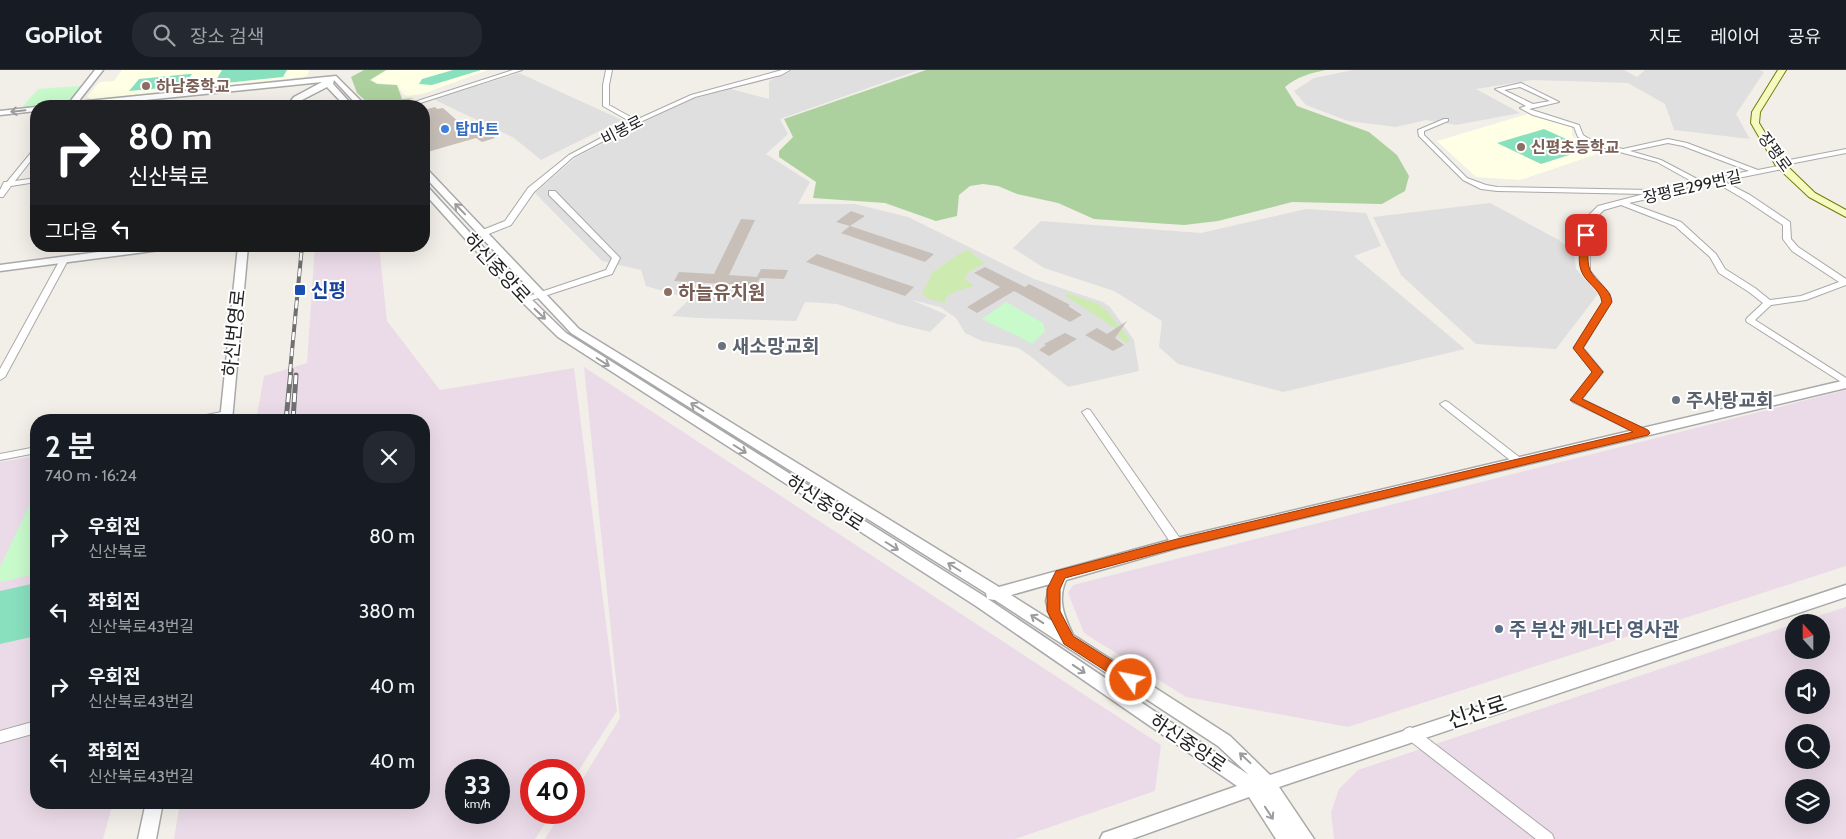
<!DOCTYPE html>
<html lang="ko">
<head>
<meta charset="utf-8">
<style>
  body { margin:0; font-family:Cabin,"Noto Sans KR",sans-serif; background:#242831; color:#f1f3f6; height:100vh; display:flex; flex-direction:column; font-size:19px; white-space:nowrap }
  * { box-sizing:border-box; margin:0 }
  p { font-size:16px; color:#9ea1a6 }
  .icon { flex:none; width:28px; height:28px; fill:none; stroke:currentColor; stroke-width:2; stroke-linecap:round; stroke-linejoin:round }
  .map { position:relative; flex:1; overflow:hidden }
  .panel { position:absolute; left:30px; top:344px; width:400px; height:395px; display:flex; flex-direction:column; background:#171b24; border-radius:20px; box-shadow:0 5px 20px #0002 }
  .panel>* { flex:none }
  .banner { position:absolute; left:30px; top:30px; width:400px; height:152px; border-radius:20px; box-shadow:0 5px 20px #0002; background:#202124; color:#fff; overflow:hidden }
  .needle { width:32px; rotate:339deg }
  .buttons { position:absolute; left:1785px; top:544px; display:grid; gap:10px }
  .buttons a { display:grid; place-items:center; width:45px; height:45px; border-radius:50%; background:#171b24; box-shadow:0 5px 20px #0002; font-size:25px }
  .speed { position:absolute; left:445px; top:689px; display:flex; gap:10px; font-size:25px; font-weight:700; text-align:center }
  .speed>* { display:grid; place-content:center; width:65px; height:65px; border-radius:50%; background:#171b24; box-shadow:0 5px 20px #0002; line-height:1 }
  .speed small { font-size:12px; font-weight:400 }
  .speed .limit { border:8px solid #d22; background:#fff; color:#111 }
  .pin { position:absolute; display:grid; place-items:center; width:42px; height:42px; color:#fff; margin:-21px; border-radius:10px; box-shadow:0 2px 8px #0006 }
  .me { position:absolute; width:55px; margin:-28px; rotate:303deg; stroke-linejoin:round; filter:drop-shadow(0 0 4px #0008) }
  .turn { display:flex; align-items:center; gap:18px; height:105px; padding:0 15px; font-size:22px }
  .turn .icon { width:65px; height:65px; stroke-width:2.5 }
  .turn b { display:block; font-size:35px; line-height:42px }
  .then { display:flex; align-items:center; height:48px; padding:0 15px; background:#0003; gap:10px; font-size:19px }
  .round { display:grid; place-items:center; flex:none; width:52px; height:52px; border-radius:20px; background:#242831 }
  .head { display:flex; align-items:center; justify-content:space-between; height:85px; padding:0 15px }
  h1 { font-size:30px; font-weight:600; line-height:38px }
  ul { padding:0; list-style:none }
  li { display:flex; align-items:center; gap:15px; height:75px; padding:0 15px }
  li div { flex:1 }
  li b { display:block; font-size:19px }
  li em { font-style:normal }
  header { display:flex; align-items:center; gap:30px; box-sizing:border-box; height:70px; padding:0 25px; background:#171b24; border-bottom:1px solid #363941 }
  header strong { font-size:24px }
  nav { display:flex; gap:28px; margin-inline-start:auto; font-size:18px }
  .search { width:350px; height:45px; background:#242831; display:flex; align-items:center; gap:12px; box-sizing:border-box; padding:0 18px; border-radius:20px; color:#9ea1a6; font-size:19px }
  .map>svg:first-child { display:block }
  .residential { fill:#e0dfdf }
  .industrial { fill:#ebdbe8; fill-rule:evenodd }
  .education { fill:#ffffe5 }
  .grass { fill:#cdebb0 }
  .forest { fill:#add19e }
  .park { fill:#c8facc }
  .pitch { fill:#88e0be }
  .building { fill:#c7bfb8 }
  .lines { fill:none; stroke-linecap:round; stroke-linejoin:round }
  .minor-casing { stroke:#a9a9a9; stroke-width:2 }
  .tertiary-casing { stroke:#a9a9a9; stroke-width:3 }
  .secondary-casing { stroke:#707d05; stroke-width:2 }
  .minor { fill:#fff; fill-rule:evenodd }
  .tertiary { fill:#fff; fill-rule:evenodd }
  .secondary { fill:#f7fabf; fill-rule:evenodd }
  .rail-far2-casing { stroke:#707070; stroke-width:3 }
  .rail-far1-casing { stroke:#707070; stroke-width:4 }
  .rail-casing { stroke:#707070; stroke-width:5 }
  .rail-far2 { stroke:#fff; stroke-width:2; stroke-dasharray:6; stroke-linecap:butt }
  .rail-far1 { stroke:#fff; stroke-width:2.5; stroke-dasharray:8; stroke-linecap:butt }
  .rail { stroke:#fff; stroke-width:3; stroke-dasharray:9; stroke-linecap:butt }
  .oneway { stroke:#9c9c9c }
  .route { fill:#ea580c; stroke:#983908 }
  .education-dot { fill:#8d6e63; stroke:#fff; stroke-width:2 }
  .shop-dot { fill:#3f7fe0; stroke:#fff; stroke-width:2 }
  .transit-dot { fill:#1a4fb4; stroke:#fff; stroke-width:2 }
  .worship-dot { fill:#6b7280; stroke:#fff; stroke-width:2 }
  .service-dot { fill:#5c6f8a; stroke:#fff; stroke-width:2 }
  .labels { text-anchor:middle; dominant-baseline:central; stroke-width:4; stroke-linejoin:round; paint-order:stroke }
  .far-education-label { font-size:16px; font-weight:bold; fill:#785e54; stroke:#fff; text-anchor:start }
  .far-shop-label { font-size:16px; font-weight:bold; fill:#366cbe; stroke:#fff; text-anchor:start }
  .far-street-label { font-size:16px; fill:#222; stroke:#fff }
  .street-label { font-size:19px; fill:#222; stroke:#fff }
  .transit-label { font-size:19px; font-weight:bold; fill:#164399; stroke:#fff; text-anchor:start }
  .education-label { font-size:19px; font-weight:bold; fill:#785e54; stroke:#fff; text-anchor:start }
  .worship-label { font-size:19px; font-weight:bold; fill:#5b616d; stroke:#fff; text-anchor:start }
  .service-label { font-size:19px; font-weight:bold; fill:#4e5e75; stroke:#fff; text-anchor:start }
  .near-street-label { font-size:22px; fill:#222; stroke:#fff }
</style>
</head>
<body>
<header>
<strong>GoPilot</strong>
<div class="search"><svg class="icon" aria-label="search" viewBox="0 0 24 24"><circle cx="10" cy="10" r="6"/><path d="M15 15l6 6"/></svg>장소 검색</div>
<nav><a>지도</a><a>레이어</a><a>공유</a></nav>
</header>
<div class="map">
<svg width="1846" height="769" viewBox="0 0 1846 769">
  <rect width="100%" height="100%" fill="#f2efe9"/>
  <path class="residential" d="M793,0H919L780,49L788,64L766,84L810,112L798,134H855L908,147L1034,209L1103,232L1110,237L1134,270L1139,301L1068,317L1029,285L1018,278L982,271L965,263L956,248L940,237L912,230L947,245L930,262L898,254L837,234L805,232L796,251L697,248L672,246L690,229L646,216L641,200L602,191L535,123L575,88L637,55L695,28L731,19L769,29V11Z
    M1353,0H1624L1637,7L1645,0H1758L1764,2L1736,44L1750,69L1674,60L1665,34L1628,13L1532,10L1476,19L1520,43L1456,55L1426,50L1396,57L1348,51L1306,35L1294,21L1314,8Z
    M519,3L622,50L541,90L514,68L433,29Z
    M1490,133L1557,169L1574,182L1576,199L1598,224L1556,279L1476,274L1401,205L1373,147Z
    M1306,139L1366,143L1381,176L1354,186L1465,279L1283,322L1178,294L1159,277L1162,251L1114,221L1044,198L1013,178L1041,151L1201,163Z"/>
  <path class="industrial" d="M315,176H379L387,251L440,320L574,298L617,641L574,708V700H531V742L552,743L535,769H174L180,733L424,732V350H256L264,306L307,293ZM456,700H499V742H456Z
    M584,297L1161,675L1155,721L1015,769H545L561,743L574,742V723L620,648Z
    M1846,320V496L1348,657L1186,627L1084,563L1068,523L1073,515Z
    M36,386V732L113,733L103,769H0V392Z
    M1846,537V769H1334L1331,742L1339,719L1358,700L1794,554V580H1821V552H1799ZM1794,608H1821V635H1794ZM1794,662H1821V690H1794ZM1794,718H1821V745H1794Z"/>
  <path class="education" d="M122,0H309L307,6L303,7L93,29L87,27L99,12L114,11Z
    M387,0H488L422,24L408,26L404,25L397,15L378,13L371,10Z
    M1528,44L1572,57V66L1586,74L1609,80L1520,110L1476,107L1437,71Z"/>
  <path class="grass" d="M968,180L985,193L969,202L964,208L974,216L956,221L946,227L945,233L929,229L922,224L933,202L962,182Z
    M1070,224L1098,234L1107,241L1130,270L1127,273L1118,266L1119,262L1115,258L1064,225Z"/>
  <path class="forest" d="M364,0H386L370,10L377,14L397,15L402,29L414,28L393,36H371L357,23L351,7Z
    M926,0H1326C1310,3 1297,7 1285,17L1297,36L1369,62L1397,85L1409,106L1405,121L1382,134L1292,132L1218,151L1184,155L1094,149L1058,133L1017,124L998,116L983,114L970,116L959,125L957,146L936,151L885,133L813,128L816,112L779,87V81L793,67L784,49Z"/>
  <path class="park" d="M77,16H81L67,34L36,36V38L20,40L38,19Z
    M1006,232L1043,253L1045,261L1032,274C1016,264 998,258 982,249Z
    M36,421V504L0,512V497Z"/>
  <path class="pitch" d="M222,0H287L283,7L217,14L218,12H215Z
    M453,0H481L432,15L419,14L422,9Z
    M189,4H192L183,16L129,21L139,9Z
    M1544,59L1588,79L1541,94L1497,73Z
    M36,513V566L0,574V521Z"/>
  <path class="building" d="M435,37L437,39L443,38L469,61L482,57L495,68L482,72L476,68L424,83V40Z
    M851,141L865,146L850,156L934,184L925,192L841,163L850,156L836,152Z
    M741,149L755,150L729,205L757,207L761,199L788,200L784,209L760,208L756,216L674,211L679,202L714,204Z
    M817,184L914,217L905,226L806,192Z
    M985,197L1025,217L1029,214L1039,219L1070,235L1068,236L1082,245L1070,252L1014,221L977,243L967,237L1000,217L974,203Z
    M1127,251L1115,268L1124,275L1113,281L1085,265L1097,258L1107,264Z
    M1065,263L1077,269L1049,286L1039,280L1046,275L1044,274Z"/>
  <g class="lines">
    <g class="minor-casing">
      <path id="minor" d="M513,0H522L411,36H402Z
        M606,0H612L609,15V35L636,50L691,25L782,0H790L781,5L695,27L638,53L573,87L534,122L511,155L486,165H480V161L505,151L528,118L569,85L631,52L603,36V15Z
        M1521,13L1559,32L1529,39L1579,55L1583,65L1594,72L1623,79L1668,69L1687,73L1758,100L1778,96L1776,94L1779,92L1846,79V83L1784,95L1786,97L1783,99L1723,111L1750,125L1790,152L1791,169L1798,177L1846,209V215L1806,230L1771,235L1755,250L1846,308V315L1747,252L1746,250L1747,248L1763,233L1749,222L1719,203L1710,187L1675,156L1621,135L1604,140L1589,154L1590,201L1610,225L1611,232L1583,278L1603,302L1582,329L1647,361L1649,363L1647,365H1641L1573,332L1571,330L1573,328L1593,302L1574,278L1603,232L1602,225L1582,201L1581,153L1598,136L1644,124L1497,121L1481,119L1463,110L1419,66L1418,60L1444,49H1448V51L1424,61V65L1467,108L1486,115L1497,117L1650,120L1693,112L1657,92L1590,74L1578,67L1574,57L1533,45L1520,38L1526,36L1495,19ZM1520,17L1550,31L1533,34L1504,20ZM1668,73L1683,76L1749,101L1701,111L1661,90L1630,81ZM1715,112L1744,129L1783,155V169L1792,181L1839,212L1801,226L1770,230L1755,218L1725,199L1716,184L1681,152L1629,133L1647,129L1655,124Z
        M36,78V84L15,111L36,108V112L11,116L3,127H0V120L4,112H7L34,79Z
        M549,121H555L620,188L612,204L526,232H523V228L606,200L612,188L549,125Z
        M61,188H67L68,190L5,307L0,310V299Z
        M1445,331L1448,332L1523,390L1524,392L1523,394H1515L1442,336L1440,334Z
        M1087,339L1090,340L1181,470L1182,473L1181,476H1173L1082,342Z
        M227,341L232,344L230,346L212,350H191L196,347Z
        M36,377V383L0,390V384Z
        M36,651V663L0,673V661Z
        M1410,657L1415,659L1552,764L1554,769H1536L1405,667L1403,663L1405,659Z"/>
    </g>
    <g class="tertiary-casing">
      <path id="tertiary" d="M95,0H103L78,32L336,6L366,36H358L334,10L333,14L353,36H345L327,17L300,31L295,36H287L294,27L322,12L86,36H62L69,33Z
        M36,37V41L0,45V41Z
        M424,98L427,99L579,259L999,517L1177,468L1846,310V318L1177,478L1066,510C1057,530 1064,546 1073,565L1230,666L1270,705L1846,515V527L1279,717L1314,769H1276L1249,727L1132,769H1100L1103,763L1109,761L1237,716L976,536L558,267L522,232L424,123V115L427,116L530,228L566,263L987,528L986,523L571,263L424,106ZM1050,514L1046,531L1052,551L1011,525ZM988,529L995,530L1218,676L1249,705Z
        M144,176H173L168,179L0,201V195Z
        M238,176H248L232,350H220Z
        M146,732H163L156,769H138Z"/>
    </g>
    <g class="secondary-casing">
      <path id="secondary" d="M1778,0H1786L1760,42L1759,53L1783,92L1815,123L1846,140V147L1809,127L1776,96L1751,53L1752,42Z"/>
    </g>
    <use href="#minor" class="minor"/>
    <use href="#tertiary" class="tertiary"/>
    <use href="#secondary" class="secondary"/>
    <g class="rail-far2-casing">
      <path id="rail-far2" d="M325,36L326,33"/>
    </g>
    <g class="rail-far1-casing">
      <path id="rail-far1" d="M290,302L302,176"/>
    </g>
    <g class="rail-casing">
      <path id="rail" d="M286,350L291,300
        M293,350L296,305"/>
    </g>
    <use href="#rail-far2" class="rail-far2"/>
    <use href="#rail-far1" class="rail-far1"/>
    <use href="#rail" class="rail"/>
  </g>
  <defs><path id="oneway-shaft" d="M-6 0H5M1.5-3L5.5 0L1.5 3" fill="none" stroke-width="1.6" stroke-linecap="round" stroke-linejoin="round" transform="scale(1.25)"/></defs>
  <g class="oneway">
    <use href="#oneway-shaft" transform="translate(18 41) rotate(174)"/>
    <use href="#oneway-shaft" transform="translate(460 139) rotate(-134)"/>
    <use href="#oneway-shaft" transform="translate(540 244) rotate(44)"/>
    <use href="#oneway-shaft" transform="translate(603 292) rotate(32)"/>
    <use href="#oneway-shaft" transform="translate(697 337) rotate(-148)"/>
    <use href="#oneway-shaft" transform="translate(740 379) rotate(32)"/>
    <use href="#oneway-shaft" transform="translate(892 476) rotate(32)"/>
    <use href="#oneway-shaft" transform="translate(954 497) rotate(-148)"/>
    <use href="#oneway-shaft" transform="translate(1037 549) rotate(-147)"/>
    <use href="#oneway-shaft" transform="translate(1079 599) rotate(34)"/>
    <use href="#oneway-shaft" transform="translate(1245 688) rotate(-137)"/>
    <use href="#oneway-shaft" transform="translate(1269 743) rotate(57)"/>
  </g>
  <path class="route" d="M1586,162L1590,165C1589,175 1586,190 1590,200C1596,213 1610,217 1612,232L1583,278L1603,302L1582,329L1648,360L1650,363L1648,365L1177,478L1065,508L1060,519V541L1073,566L1136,606L1138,610L1136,614L1131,616L1126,614L1064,574L1047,541V519L1056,501L1177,469L1633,362L1570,330L1592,302L1573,278L1602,232C1600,218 1585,213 1581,200C1577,189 1581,176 1582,165Z"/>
  <g class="education-dot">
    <circle cx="146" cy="16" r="5"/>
    <circle cx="1521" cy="77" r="5"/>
    <circle cx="668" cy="222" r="5"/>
  </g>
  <circle class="shop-dot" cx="445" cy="59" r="5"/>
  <rect class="transit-dot" x="294" y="214" width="12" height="12" rx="2.5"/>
  <g class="worship-dot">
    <circle cx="722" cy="276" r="5"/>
    <circle cx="1676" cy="330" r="5"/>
  </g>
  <circle class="service-dot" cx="1499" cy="559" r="5"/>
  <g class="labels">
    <g class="far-education-label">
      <text x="156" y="16">하남중학교</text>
      <text x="1531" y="77">신평초등학교</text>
    </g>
    <g class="far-shop-label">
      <text x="455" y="59">탑마트</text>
    </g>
    <g class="far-street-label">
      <text transform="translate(622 60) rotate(-27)">비봉로</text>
      <text transform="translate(1775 82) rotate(54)">장평로</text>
      <text transform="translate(1692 117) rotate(-13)">장평로299번길</text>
    </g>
    <g class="street-label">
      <text transform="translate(497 198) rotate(47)">하신중앙로</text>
      <text transform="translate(234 263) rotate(-84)">하신번영로</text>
      <text transform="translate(825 433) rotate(32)">하신중앙로</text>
      <text transform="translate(1188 673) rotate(34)">하신중앙로</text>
    </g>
    <g class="transit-label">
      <text x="311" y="220">신평</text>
    </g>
    <g class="education-label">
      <text x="678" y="222">하늘유치원</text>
    </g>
    <g class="worship-label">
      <text x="732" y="276">새소망교회</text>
      <text x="1686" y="330">주사랑교회</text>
    </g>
    <g class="service-label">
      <text x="1509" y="559">주 부산 캐나다 영사관</text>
    </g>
    <g class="near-street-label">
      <text transform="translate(1477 642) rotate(-18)">신산로</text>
    </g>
  </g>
</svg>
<div class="buttons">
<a><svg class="needle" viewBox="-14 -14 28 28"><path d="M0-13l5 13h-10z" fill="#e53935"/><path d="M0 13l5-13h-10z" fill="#9ea1a6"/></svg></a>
<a><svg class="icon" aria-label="sound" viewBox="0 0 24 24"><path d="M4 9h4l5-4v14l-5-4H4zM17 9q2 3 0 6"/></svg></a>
<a><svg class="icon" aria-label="search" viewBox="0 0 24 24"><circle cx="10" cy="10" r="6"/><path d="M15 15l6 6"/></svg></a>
<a><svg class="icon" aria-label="layers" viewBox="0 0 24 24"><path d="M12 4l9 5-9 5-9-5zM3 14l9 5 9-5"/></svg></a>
</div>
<div class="speed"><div>33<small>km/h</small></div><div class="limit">40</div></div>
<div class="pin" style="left:1586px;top:165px;background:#d93025"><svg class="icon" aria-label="arrive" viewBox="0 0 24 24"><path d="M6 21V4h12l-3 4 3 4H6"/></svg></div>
<svg class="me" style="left:1131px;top:610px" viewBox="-20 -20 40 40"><circle r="17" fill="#ea580c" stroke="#fff" stroke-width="3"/><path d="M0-11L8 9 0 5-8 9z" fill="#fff"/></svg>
<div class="banner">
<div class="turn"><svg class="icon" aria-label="right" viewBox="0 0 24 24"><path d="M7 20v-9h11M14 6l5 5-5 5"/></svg><div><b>80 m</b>신산북로</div></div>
<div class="then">그다음<svg class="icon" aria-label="left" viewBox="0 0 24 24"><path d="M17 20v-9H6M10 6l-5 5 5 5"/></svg></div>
</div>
<section class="panel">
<div class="head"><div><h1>2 분</h1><p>740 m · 16:24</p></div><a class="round"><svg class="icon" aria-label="close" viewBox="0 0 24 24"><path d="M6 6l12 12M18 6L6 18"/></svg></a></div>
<ul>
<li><svg class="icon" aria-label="right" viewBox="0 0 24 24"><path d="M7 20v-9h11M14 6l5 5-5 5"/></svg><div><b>우회전</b><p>신산북로</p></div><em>80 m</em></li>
<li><svg class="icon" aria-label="left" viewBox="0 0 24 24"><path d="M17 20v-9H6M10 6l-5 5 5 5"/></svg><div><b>좌회전</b><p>신산북로43번길</p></div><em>380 m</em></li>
<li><svg class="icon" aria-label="right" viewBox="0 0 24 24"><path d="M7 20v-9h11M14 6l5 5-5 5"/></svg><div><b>우회전</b><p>신산북로43번길</p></div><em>40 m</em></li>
<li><svg class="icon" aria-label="left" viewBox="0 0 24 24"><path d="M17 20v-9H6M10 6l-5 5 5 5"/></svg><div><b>좌회전</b><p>신산북로43번길</p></div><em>40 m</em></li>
</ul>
</section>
</div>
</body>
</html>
